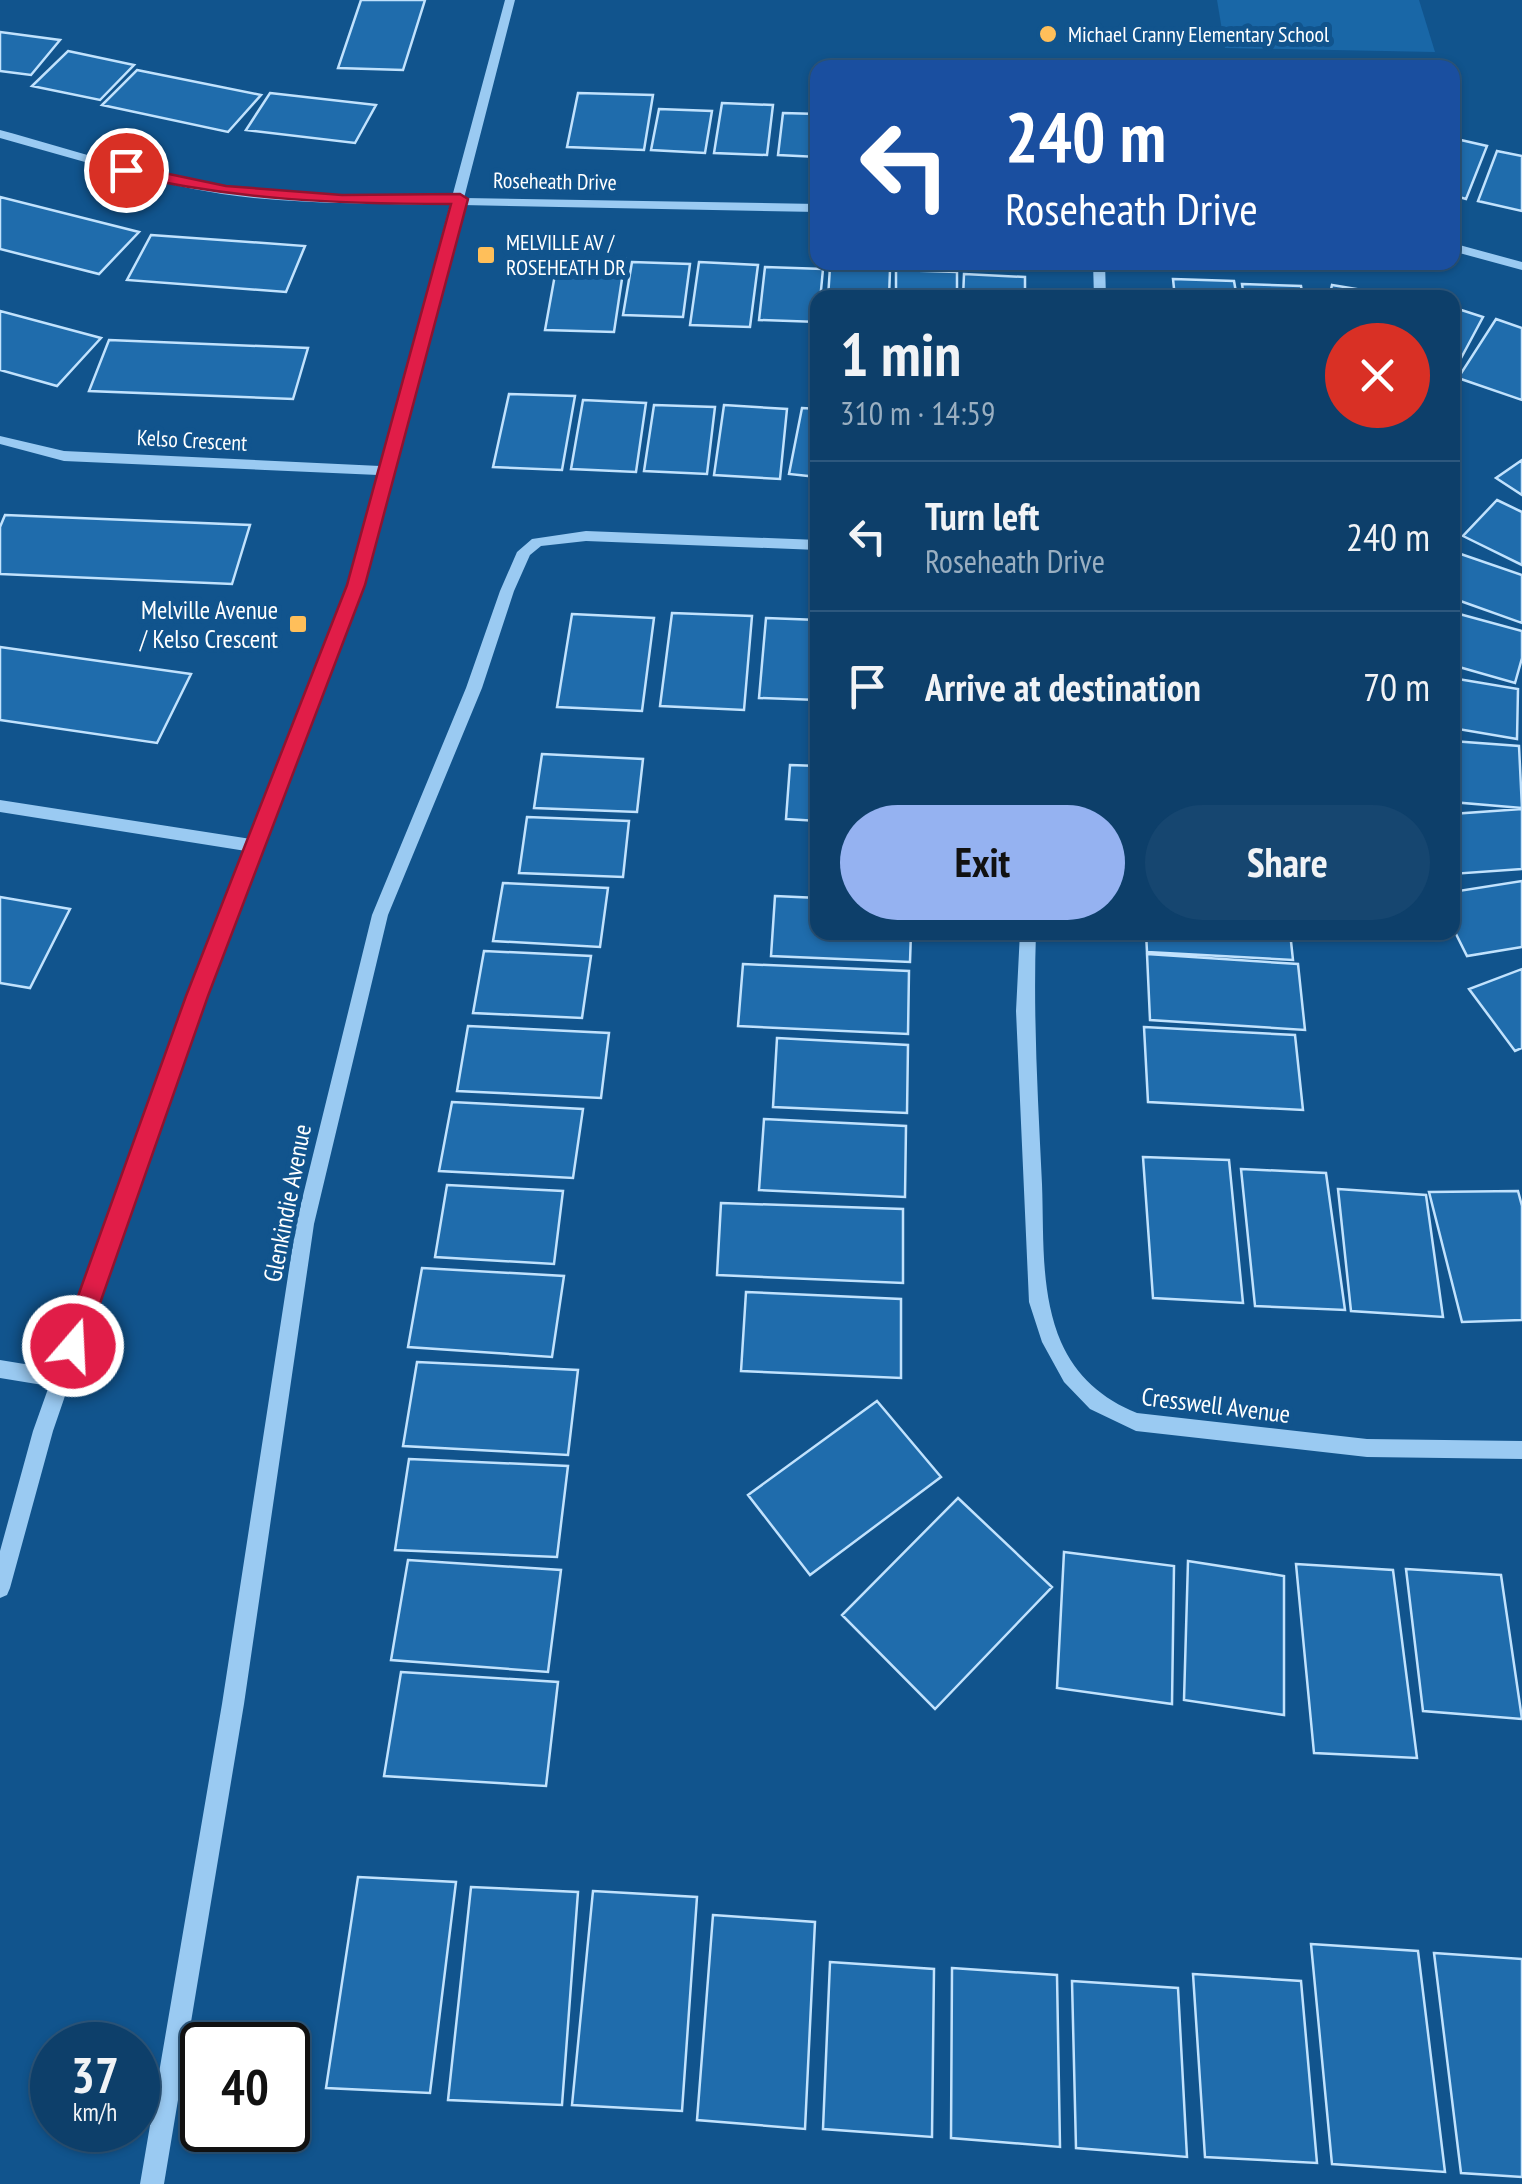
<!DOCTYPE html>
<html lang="en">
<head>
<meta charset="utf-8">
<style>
  body { margin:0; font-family:"PT Sans Narrow",sans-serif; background:#164670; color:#f1f3f6; height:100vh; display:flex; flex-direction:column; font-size:38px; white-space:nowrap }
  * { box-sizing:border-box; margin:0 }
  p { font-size:32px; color:#9aafc1 }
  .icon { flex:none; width:55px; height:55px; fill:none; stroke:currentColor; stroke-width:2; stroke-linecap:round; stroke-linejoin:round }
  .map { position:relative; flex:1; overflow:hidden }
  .panel { position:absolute; left:810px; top:290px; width:650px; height:650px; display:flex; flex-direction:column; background:#0d3f6a; border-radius:20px; box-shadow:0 2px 8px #0004,0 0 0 2px #2d587e }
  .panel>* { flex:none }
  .banner { position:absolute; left:810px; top:60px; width:650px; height:210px; border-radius:20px; box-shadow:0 2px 8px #0004,0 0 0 2px #2d587e; background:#1a4fa0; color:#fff; overflow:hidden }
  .speed { position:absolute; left:30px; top:2022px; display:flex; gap:20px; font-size:50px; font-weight:700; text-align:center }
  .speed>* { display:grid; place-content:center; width:130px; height:130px; border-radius:50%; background:#0d3f6a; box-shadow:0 2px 8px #0004,0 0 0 2px #2d587e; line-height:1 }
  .speed small { font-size:25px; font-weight:400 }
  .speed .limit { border:5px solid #111; border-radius:15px; background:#fff; color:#111 }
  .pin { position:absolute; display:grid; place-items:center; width:85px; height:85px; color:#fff; margin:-42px; border:5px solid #fff; border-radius:50%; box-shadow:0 2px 10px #0007 }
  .me { position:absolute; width:110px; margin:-55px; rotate:19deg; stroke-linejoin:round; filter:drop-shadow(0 0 8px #0008) }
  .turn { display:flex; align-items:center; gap:35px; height:210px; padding:0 30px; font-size:45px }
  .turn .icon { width:130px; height:130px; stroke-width:2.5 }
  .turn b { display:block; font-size:70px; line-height:85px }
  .round { display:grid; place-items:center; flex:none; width:105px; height:105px; border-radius:52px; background:#164670 }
  .summary { display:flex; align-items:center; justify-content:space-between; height:170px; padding:0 30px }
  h1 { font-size:60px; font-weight:800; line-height:75px }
  .button { display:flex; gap:20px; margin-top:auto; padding:20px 30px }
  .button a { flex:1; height:115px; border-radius:60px; background:#95b2f1; color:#111; font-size:40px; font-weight:800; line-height:115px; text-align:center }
  .button a+a { background:#164670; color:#f1f3f6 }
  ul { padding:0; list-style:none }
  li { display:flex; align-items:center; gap:30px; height:150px; padding:0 30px; border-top:2px solid #2d587e }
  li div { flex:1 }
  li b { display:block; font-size:38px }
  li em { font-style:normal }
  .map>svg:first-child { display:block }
  .green { fill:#1967a7 }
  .building { fill:#1f6cac; stroke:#c1e2fd; stroke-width:2.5 }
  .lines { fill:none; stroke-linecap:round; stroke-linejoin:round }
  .minor { fill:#9acaf2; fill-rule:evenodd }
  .route { fill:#e11d48; stroke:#92132f; stroke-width:2.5 }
  .poi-dot { fill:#ffbf5a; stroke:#11548d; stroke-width:4 }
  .labels { text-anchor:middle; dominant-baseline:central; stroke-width:10; stroke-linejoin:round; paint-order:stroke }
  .far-poi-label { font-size:22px; fill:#fff; stroke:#11548d; text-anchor:start }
  .far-street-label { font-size:22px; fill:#fff; stroke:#11548d }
  .poi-label { font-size:25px; fill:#fff; stroke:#11548d; text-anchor:end }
  .street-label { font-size:25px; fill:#fff; stroke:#11548d }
</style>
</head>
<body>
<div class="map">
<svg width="1522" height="2184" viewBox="0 0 1522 2184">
  <rect width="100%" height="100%" fill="#11548d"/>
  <path class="green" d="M1217,0H1419L1435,52L1225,48Z"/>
  <path class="building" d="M361,0H425L403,70L338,68Z
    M0,32L60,40L31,75L0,71Z
    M68,51L134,65L100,100L32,86Z
    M137,70L261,95L228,132L102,105Z
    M270,93L376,105L355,143L246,130Z
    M578,93L653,95L644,150L567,147Z
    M722,103L773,105L767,155L714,153Z
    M659,109L712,111L705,153L651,150Z
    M783,113L818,114V157L778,155Z
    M1452,138L1487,146L1466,199L1452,195Z
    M1497,151L1522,156V211L1478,201Z
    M0,197L139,232L99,274L0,249Z
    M151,235L305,246L286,292L127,280Z
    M558,258L625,259L614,332L545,330Z
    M632,262L690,264L683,317L623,315Z
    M699,262L758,265L750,327L690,325Z
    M765,267L823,269L818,322L759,320Z
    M830,267L890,270L889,298H828Z
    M896,270L957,272V298H896Z
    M964,274L1025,277V298H963Z
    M1173,279L1234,281L1237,298H1175Z
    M1242,284L1301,286L1303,298H1244Z
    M1332,285L1393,295V298H1329Z
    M1452,307L1483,317L1452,375Z
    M0,311L101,338L57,386L0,370Z
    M1496,319L1522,328V400L1458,378Z
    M109,340L308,348L293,399L89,391Z
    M509,394L575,396L562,470L493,467Z
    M583,400L646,403L636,472L571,469Z
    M654,405L715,407L707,474L644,471Z
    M724,405L787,409L780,479L714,475Z
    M802,408L818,409V477L789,474Z
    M1522,460V495L1496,478Z
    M1497,500L1522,512V565L1463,536Z
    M5,515L250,525L232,584L0,574V527Z
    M1452,551L1522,575V623L1452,598Z
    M1452,612L1522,631V658L1515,683L1452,665Z
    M672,613L752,616L744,710L660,706Z
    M572,614L654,618L642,711L557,707Z
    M766,618L818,620V700L759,698Z
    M0,647L191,674L157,743L0,720Z
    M1452,678L1518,689L1517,739L1452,728Z
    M1452,741L1519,746L1522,808L1452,802Z
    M542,754L643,759L637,812L534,808Z
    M790,765L818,766V821L786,819Z
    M1522,809V869L1452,874V814Z
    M527,817L629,821L623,877L519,873Z
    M815,829L818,830V886L811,885Z
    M1522,881V947L1467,956L1452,926V892Z
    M503,883L608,888L600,947L493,941Z
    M775,896L818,898V932H911L910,962L771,956Z
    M0,897L70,909L30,988L0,983Z
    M1146,932H1290L1293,960L1147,952Z
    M484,951L591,956L582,1018L473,1013Z
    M1147,954L1298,964L1305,1030L1150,1020Z
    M743,964L909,971L908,1034L738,1026Z
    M1522,969V1048L1515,1051L1469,989Z
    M468,1026L609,1033L601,1098L457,1091Z
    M1144,1027L1295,1035L1303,1110L1148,1102Z
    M777,1038L908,1045L907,1113L773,1107Z
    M452,1102L583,1109L573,1178L439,1171Z
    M764,1119L906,1126L905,1197L759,1190Z
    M1143,1157L1229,1160L1243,1303L1153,1298Z
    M1241,1169L1326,1173L1345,1310L1255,1306Z
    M447,1185L563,1191L554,1264L435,1257Z
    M1338,1189L1426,1195L1443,1317L1351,1311Z
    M1518,1191L1522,1206V1320L1462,1322L1429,1192Z
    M721,1203L903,1209V1283L717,1275Z
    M422,1268L564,1276L552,1357L408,1347Z
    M746,1292L901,1299V1378L741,1371Z
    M417,1362L578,1370L568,1455L403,1446Z
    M877,1401L941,1477L810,1575L748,1495Z
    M409,1459L568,1466L557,1557L395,1550Z
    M958,1498L1052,1587L935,1709L842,1615Z
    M1064,1552L1174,1566L1172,1704L1057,1688Z
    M408,1560L561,1570L548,1672L391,1660Z
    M1188,1561L1284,1576V1715L1184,1700Z
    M1296,1564L1393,1570L1417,1758L1314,1753Z
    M1406,1569L1501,1575L1522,1719L1423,1711Z
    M401,1672L558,1682L546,1786L384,1776Z
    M358,1877L456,1882L430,2093L326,2088Z
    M471,1887L578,1892L562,2105L448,2100Z
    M593,1891L697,1897L682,2111L572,2105Z
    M713,1915L815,1922L805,2129L697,2120Z
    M1311,1944L1418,1951L1445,2172L1332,2164Z
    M1434,1953L1522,1959V2177L1461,2173Z
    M830,1962L934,1969L932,2137L823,2129Z
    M952,1968L1057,1975L1060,2147L951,2138Z
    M1193,1974L1301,1981L1317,2163L1205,2157Z
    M1072,1981L1178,1988L1187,2157L1076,2148Z"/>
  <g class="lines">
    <path class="minor" d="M505,0H515L464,198L818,204V212L462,205L363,585L151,1145L53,1431L10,1588L7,1595L0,1598V1551L33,1431L49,1386L0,1378V1360L55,1369L133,1145L246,851L0,812V800L251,839L349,585L378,475L64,461L0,444V436L64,451L380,466L450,205C375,203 296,205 222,194C146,182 73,158 0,138V130C74,150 147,175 223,187C298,198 376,196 452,197Z
      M1452,243L1522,262V270L1452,251Z
      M1093,262H1105L1106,298H1094Z
      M586,531L818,540V550L586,541L541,546L530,555L514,591L482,688L388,915L314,1224L244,1704L164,2184H140L222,1704L296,1224L372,915L466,688L500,591L517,552L532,539Z
      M1020,932H1036C1033,1017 1038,1100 1042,1184C1044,1236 1040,1293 1061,1342C1076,1376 1102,1399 1137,1413L1367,1439L1522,1441V1459L1367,1457L1136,1431L1090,1409L1064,1382L1042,1342L1029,1302L1016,1011Z"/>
  </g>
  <path class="route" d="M126,165L226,186L342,195L460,194L468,199L365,585L208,996L85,1346L73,1357L60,1346L186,996L347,585L451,204C336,204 233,200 120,173V166Z"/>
  <g class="poi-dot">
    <circle cx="1048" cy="34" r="10"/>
    <rect x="476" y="245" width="20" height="20" rx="5"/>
    <rect x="288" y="614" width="20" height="20" rx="5"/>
  </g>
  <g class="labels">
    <g class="far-poi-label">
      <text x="1068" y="34">Michael Cranny Elementary School</text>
      <text x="506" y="242">MELVILLE AV /<tspan x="506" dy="25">ROSEHEATH DR</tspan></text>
    </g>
    <g class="far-street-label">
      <text transform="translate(555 181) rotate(1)">Roseheath Drive</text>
      <text transform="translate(192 440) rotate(3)">Kelso Crescent</text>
    </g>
    <g class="poi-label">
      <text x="278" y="610">Melville Avenue<tspan x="278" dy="29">/ Kelso Crescent</tspan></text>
    </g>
    <g class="street-label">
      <text transform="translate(287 1203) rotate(-79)">Glenkindie Avenue</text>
      <text transform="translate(1216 1405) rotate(7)">Cresswell Avenue</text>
    </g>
  </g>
</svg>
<div class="speed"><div>37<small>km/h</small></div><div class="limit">40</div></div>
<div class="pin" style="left:126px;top:170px;background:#d93025"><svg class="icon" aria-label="arrive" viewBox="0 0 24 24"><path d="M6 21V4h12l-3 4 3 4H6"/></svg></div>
<svg class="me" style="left:73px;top:1346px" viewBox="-20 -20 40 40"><circle r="17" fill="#e11d48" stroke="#fff" stroke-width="3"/><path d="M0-11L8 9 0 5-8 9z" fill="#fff"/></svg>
<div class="banner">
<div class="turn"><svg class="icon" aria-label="left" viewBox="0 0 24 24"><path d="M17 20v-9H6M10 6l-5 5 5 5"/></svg><div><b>240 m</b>Roseheath Drive</div></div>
</div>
<section class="panel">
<div class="summary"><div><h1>1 min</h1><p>310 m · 14:59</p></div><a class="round" style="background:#d93025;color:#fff"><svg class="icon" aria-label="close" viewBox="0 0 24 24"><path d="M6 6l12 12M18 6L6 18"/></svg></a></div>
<ul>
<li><svg class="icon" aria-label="left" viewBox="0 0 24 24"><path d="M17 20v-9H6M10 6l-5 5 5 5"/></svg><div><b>Turn left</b><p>Roseheath Drive</p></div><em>240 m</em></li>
<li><svg class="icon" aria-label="arrive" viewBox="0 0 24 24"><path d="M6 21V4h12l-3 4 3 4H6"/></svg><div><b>Arrive at destination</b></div><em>70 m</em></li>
</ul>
<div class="button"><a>Exit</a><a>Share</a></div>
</section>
</div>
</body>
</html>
